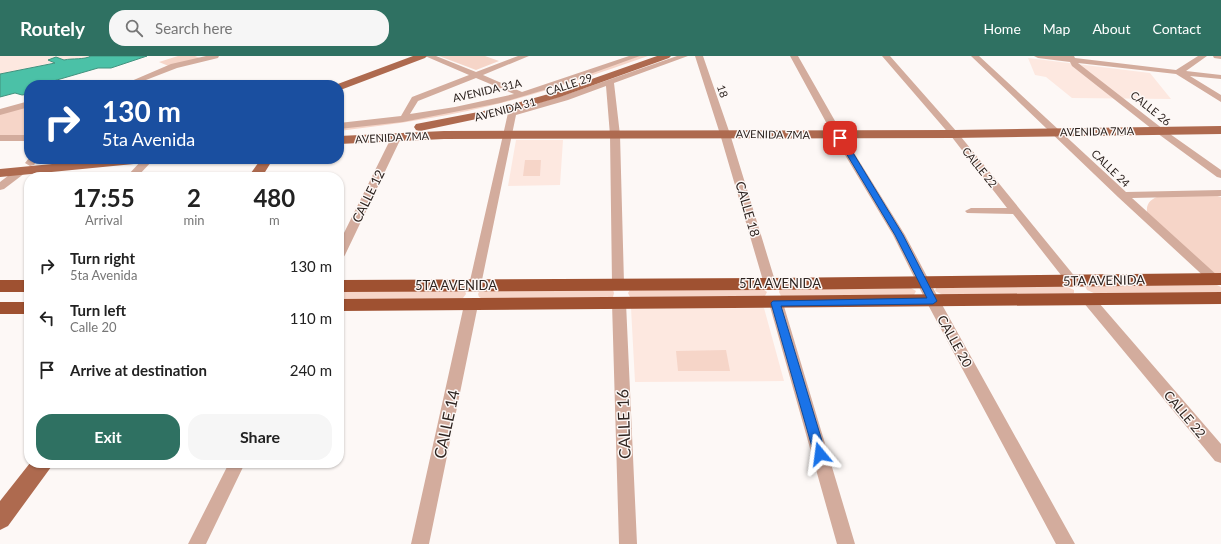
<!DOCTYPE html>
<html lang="en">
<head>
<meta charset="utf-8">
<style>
  body { margin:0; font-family:Lato,sans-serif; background:#f6f6f6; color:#222; height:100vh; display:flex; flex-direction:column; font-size:15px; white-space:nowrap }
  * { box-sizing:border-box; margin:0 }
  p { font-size:13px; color:#767676 }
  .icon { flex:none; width:22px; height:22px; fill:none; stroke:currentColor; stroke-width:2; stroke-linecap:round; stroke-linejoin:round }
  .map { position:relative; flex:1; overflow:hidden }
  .side { position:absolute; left:24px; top:116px; width:320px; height:296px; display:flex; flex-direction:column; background:#fff; border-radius:16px; box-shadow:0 1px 3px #0004 }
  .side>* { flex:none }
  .guide { position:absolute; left:24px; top:24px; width:320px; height:84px; border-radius:16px; box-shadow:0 1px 3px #0004; background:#1a4fa0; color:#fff; overflow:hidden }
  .pin { position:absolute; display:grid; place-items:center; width:34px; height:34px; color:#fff; margin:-17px; border-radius:8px; box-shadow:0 2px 6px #0006 }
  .me { position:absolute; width:44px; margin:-22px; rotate:344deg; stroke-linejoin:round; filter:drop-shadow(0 0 3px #0008) }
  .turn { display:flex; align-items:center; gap:14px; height:84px; padding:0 12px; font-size:18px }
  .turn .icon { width:52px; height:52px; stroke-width:2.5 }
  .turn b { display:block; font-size:28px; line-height:34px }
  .eta { display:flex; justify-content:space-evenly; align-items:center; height:68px; text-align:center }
  .eta b { font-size:24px; font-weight:700; line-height:28px }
  .action { display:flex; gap:8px; margin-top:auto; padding:8px 12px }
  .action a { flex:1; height:46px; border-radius:16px; background:#2f7162; color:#fff; font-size:16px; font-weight:700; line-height:46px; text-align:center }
  .action a+a { background:#f6f6f6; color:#222 }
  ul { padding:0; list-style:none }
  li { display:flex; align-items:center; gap:12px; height:52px; padding:0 12px }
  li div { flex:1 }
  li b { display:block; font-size:15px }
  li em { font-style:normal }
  header { display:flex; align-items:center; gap:24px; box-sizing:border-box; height:56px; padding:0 20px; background:#2f7162; color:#fff }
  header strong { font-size:19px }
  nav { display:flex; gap:22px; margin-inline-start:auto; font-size:14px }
  .search { width:280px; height:36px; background:#f6f6f6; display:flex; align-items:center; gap:10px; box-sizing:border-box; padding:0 14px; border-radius:16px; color:#767676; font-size:15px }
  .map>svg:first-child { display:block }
  .built { fill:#fde8e0 }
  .green { fill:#f6d5c8 }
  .water { fill:#4bc1a7; stroke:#42927e }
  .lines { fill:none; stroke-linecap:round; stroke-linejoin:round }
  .minor { fill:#d3ac9d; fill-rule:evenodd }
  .major { fill:#ae6a4f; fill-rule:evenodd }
  .highway { fill:#9f5131; fill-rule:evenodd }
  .route { fill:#1a73e8; stroke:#114b97 }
  .labels { text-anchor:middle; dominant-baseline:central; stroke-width:3; stroke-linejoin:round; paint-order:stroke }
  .far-street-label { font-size:11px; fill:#2e2420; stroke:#fdf8f6 }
  .street-label { font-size:13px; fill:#2e2420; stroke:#fdf8f6 }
  .near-street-label { font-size:16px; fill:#2e2420; stroke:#fdf8f6 }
</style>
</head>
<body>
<header>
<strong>Routely</strong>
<div class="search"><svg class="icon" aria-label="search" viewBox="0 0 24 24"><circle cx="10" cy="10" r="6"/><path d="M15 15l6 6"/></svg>Search here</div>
<nav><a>Home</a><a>Map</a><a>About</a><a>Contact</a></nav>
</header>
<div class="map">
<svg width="1221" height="488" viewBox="0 0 1221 488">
  <rect width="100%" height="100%" fill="#fdf8f6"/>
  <path class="built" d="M0,0H91L92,1L64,4L61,3L48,4L56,6L0,18Z
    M1028,2L1150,17L1171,43L1072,42L1046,21L1035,19Z
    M516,84H563L560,129L508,130Z
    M631,252H764L784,325L635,326Z"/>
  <path class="green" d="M178,0H195L202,3L171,11L159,6Z
    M439,0H485L499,5L476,14Z
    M639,0H648C602,16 557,32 509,45C454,60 396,68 339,75V72L397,66L522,39Z
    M29,48V82H0V56Z
    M525,104H541L540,120H523Z
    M1207,137L1221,141V223L1149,164C1148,161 1147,158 1147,155C1145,132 1193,138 1207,137Z
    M1215,228L1221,231V238L1098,239L1087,234L1085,230Z
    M1063,229L1074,234V237L1071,239L945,240L935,235L936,232Z
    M911,232L916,235L914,239L781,240L779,236L780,233Z
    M763,233L767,236L765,240L630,241L628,237L630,234Z
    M339,234L465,235L466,238L463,242L457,244L339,245Z
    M480,234H613L614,237L613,241L483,243L479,241L478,238Z
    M726,294L730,315H678L676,295Z"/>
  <path class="water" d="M91,0H147L111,12H98L50,26L48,28L50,29H29V38L22,39L15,37L0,41V18L55,7L48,4L56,1L64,4C73,2 84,4 91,0Z"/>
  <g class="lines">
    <path class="minor" d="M206,0H219L218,2L177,12L133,29H122L171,8Z
      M425,0H436L476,16L518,0H529L483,19L522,36L629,0H640L554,31L500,47L403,66L339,73V67L401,60L412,41L469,19ZM476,22L514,38L455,51L410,58L418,45Z
      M677,0H688L614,27L620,79L624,227L622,230H614L612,227L610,79L606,30L568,44L516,59L481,229L479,232H471L469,229L508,57L505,52L506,50H512L514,54L562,40Z
      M695,0H703L730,78L776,228L774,231H766L764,228L720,78Z
      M790,0H798L843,79L905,179L940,245L1075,488H1056L926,245L893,179L833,79Z
      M882,0H890L957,76L1076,222L1078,225L1076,228H1068L1013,158L967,157L965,155L971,152H1007L951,80Z
      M971,0H979L1126,136L1221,134V140L1132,142L1218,220L1220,223L1218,226H1210L1118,141Z
      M1034,0H1074L1075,2L1176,14L1198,0H1207L1186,15L1221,19V23L1190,20L1221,39V46L1176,18L1078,7L1163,73L1221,114V122L1217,121L1157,77L1072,10L1070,6L1038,2Z
      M1213,0H1221V3L1214,2Z
      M29,45V51L0,59V53Z
      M397,77L402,80L345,199L343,202L339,203V187L392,80Z
      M0,79H29V85H0Z
      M29,102V103H39L34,109L30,110L25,107Z
      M143,103H154L137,121H126Z
      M21,112L25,113L26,115L25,117L4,133L0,134V126L17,113Z
      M1088,239L1093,240L1221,388V407L1215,405L1083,246L1082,243L1083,240Z
      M619,243L624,244L626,247L637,488H619L612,247L614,244Z
      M776,243L781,244L783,247L855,488H837L769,247L771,244Z
      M471,245L476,246L478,249L429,488H411L464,249L466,246Z
      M229,407H245L206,488H188Z"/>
    <path class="major" d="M413,0H427L425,2L343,33L339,34V29H335Z
      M657,0H671L669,2L560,41L505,57L420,75L416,74L414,71L416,68L499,52L552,37Z
      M1221,70V78L954,82L444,83L339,88V80L444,75L954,74Z
      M104,103H150L149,106L144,107L0,121V113Z
      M261,103H273L262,121H248Z
      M30,407H54L8,470L0,474V445Z"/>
    <path class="highway" d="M1221,217V229L770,234L339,236V224L770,222Z
      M0,224H29V236H0Z
      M1221,236V248L339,255V243Z
      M0,246H29V258H0Z"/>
  </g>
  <path class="route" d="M840,80L844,82L903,179L937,245L933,248L781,250L826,398L824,401L820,402L816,401L814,398L771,247L773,245L927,242L895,179L837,82Z"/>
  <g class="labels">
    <g class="far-street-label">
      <text transform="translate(569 28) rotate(-18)">CALLE 29</text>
      <text transform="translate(487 34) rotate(-13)">AVENIDA 31A</text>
      <text transform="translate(723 35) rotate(71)">18</text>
      <text transform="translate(1151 52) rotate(39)">CALLE 26</text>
      <text transform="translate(505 53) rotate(-15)">AVENIDA 31</text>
      <text transform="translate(1097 75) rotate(-1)">AVENIDA 7MA</text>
      <text transform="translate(773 78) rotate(1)">AVENIDA 7MA</text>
      <text transform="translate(392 81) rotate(-3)">AVENIDA 7MA</text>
      <text transform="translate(980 111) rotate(51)">CALLE 22</text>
      <text transform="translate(1111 112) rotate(44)">CALLE 24</text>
    </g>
    <g class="street-label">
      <text transform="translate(368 140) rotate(-64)">CALLE 12</text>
      <text transform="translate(748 153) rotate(74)">CALLE 18</text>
      <text transform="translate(1104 224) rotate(-1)">5TA AVENIDA</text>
      <text x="780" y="227">5TA AVENIDA</text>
      <text x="456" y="229">5TA AVENIDA</text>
      <text transform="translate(955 285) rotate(61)">CALLE 20</text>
      <text transform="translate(1185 358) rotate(50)">CALLE 22</text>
    </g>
    <g class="near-street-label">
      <text transform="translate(446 368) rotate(-78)">CALLE 14</text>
      <text transform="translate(623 368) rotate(-92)">CALLE 16</text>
    </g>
  </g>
</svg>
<div class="pin" style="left:840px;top:82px;background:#d93025"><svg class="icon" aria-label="arrive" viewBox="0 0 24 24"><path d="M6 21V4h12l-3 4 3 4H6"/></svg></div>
<svg class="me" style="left:820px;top:398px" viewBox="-20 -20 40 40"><path d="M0-17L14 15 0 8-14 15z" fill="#1a73e8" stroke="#fff" stroke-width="4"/></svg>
<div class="guide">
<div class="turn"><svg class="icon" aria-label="right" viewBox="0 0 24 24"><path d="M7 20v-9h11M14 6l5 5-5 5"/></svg><div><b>130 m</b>5ta Avenida</div></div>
</div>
<section class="side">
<div class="eta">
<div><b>17:55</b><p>Arrival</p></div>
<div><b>2</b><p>min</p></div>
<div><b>480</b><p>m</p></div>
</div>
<ul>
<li><svg class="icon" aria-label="right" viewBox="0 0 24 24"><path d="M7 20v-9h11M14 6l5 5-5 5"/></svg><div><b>Turn right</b><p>5ta Avenida</p></div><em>130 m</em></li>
<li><svg class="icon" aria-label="left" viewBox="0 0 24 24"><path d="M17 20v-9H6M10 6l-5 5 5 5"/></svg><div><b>Turn left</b><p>Calle 20</p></div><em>110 m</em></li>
<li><svg class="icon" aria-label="arrive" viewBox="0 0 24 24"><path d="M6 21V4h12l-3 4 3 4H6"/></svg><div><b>Arrive at destination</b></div><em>240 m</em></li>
</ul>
<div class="action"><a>Exit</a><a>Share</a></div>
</section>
</div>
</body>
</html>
